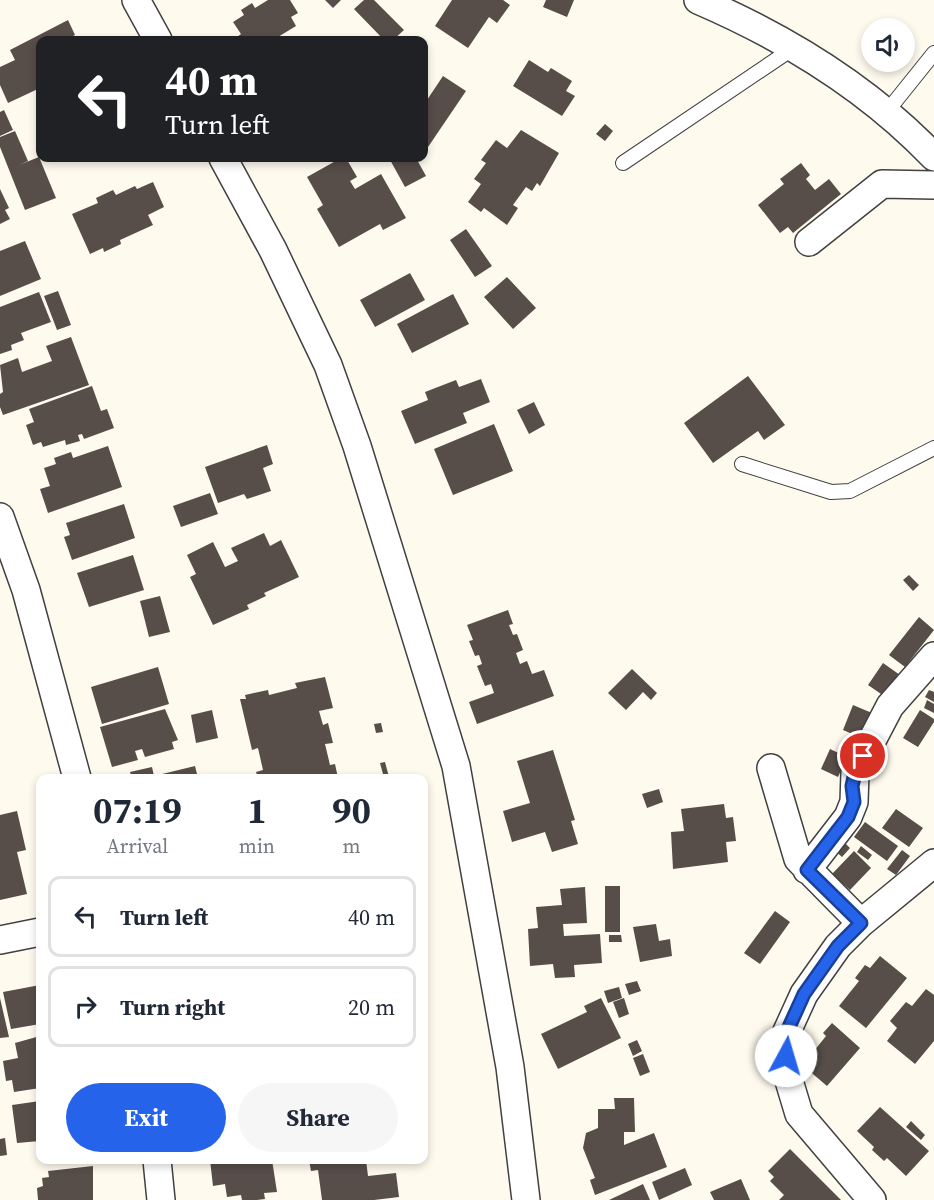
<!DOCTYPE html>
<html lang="en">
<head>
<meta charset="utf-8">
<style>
  body { margin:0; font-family:"Source Serif 4",serif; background:#f6f6f7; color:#1f2937; height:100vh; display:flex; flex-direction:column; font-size:22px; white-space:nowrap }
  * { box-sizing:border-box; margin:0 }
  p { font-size:20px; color:#747a83 }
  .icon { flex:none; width:33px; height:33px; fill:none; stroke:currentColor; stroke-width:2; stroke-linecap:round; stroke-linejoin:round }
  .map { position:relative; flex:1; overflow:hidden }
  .sheet { position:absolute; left:36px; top:774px; width:392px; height:390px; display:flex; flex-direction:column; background:#fff; border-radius:12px; box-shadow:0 3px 9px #0003 }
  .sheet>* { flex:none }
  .top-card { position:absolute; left:36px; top:36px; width:392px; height:126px; border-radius:12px; box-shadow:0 3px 9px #0003; background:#202124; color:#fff; overflow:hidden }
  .tools { position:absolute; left:861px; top:18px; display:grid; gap:12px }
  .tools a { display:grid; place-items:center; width:54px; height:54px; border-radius:50%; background:#fff; box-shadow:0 3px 9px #0003; font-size:30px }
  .pin { position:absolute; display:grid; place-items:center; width:51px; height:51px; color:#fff; margin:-26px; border:3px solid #fff; border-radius:50%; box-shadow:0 2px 6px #0007 }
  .me { position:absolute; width:66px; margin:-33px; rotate:6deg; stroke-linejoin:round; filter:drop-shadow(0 0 4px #0008) }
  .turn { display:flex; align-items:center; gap:21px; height:126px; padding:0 30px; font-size:27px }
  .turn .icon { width:78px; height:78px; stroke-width:2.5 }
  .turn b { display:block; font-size:42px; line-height:51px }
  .eta { display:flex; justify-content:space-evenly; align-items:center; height:102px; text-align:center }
  .eta b { font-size:36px; font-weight:700; line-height:42px }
  .button { display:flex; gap:12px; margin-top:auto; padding:12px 30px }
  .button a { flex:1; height:69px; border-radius:36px; background:#2563eb; color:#fff; font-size:24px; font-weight:700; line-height:69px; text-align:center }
  .button a+a { background:#f6f6f7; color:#1f2937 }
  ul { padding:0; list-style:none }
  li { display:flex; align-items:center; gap:18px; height:81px; margin:0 12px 9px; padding:0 18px; border:3px solid #e0e1e3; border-radius:12px }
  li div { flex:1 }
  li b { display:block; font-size:22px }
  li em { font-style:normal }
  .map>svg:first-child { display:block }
  .building { fill:#574d49 }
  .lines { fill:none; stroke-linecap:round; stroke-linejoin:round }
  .lane-casing { stroke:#414141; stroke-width:16 }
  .street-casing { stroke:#414141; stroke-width:30 }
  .lane { stroke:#fff; stroke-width:14 }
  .street { stroke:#fff; stroke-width:27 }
  .route-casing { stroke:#184099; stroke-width:15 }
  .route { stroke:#2563eb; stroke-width:10 }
</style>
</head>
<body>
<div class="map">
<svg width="934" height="1200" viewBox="0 0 934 1200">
  <rect width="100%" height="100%" fill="#fffaee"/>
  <path class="building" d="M268,0H290L298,13L291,17L296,26L273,40H236L234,39L241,34L233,22L244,15L241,10L252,3L255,8Z
    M325,0H341L333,8Z
    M364,0H374L404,30L393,40H384L354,9Z
    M452,0H503L510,5L497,23L489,17L468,48L435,26Z
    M546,0H574L567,17L543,7Z
    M68,20L75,35L71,37L73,40H40V88L8,103L0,85V67L15,60L10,50Z
    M529,60L548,72L551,68L572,81L566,91L575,96L562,116L513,86Z
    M443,76L466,91L426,150L423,148V106Z
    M4,110L13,130L0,136V112Z
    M605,124L613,131L605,141L596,134Z
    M521,130L559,153L540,186L537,183L532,191L526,187L513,205L518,208L507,225L484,208L481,212L468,202L481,184L474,179L486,163L481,160L496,140L507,148Z
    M15,131L28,161L19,165L39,157L56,198L25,210L0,147V137Z
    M341,158H346L357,177L350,181L355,189L381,174L406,218L383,230L380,224L339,247L317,209L323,205L307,177Z
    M389,158H416L426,176L405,187Z
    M801,163L810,175L806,179L815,190L829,179L841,194L793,233L788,227L780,233L758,205L784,184L780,179Z
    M153,182L164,207L148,215L153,225L120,240L121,244L104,252L103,248L90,254L72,214L98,203L96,198L113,190L116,195L135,186L137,189Z
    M0,189L9,208L5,210L10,219L0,224Z
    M466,229L492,266L475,277L450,240Z
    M25,241L41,279L0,296V251Z
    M410,273L425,300L375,327L360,300Z
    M507,277L536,308L513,329L484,297Z
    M58,291L71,325L57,330L44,296Z
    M39,292L51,322L21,333L24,340L11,345L12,350L0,354V307Z
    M453,294L469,324L412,353L397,324Z
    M71,337L89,385L3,415L0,407V394L3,392L0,365L18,358L22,372L52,361L46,346Z
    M748,376L785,425L764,440L758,431L713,463L684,423Z
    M481,379L490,402L463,413L467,423L415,444L401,411L428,400L425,392L456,380L459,387Z
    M92,386L101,411L107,409L114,428L84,439L82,434L78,435L80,441L66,445L65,440L43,447L41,442L33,445L26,425L34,422L29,409Z
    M534,402L545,425L529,434L517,410Z
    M494,424L513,471L453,495L434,449Z
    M267,445L273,464L263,468L271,491L247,499L244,494L218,503L205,467Z
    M108,446L122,487L48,513L40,489L50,486L44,468L56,464L54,458L71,452L73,458Z
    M210,493L218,514L181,527L173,506Z
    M124,504L135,538L72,560L64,537L70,535L66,523Z
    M264,533L270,546L281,540L299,577L264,593L266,596L247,605L249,609L213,625L190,577L196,574L187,555L213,542L225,567L238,561L231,548Z
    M133,555L144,590L89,607L77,573Z
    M909,575L919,585L913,591L903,580Z
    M160,596L170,632L149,637L140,601Z
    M508,610L513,624L509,625L513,635L517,634L523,650L516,653L520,664L527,661L532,674L544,670L554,696L477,724L469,702L494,693L491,684L485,686L477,666L482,664L479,655L475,656L469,641L473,640L467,625Z
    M919,617L934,630L905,667L889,655Z
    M883,663L900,675L884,696L868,685Z
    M158,667L169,704L102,724L91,687Z
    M632,669L657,693L651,700L643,692L626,710L608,693Z
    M325,677L333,708L319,711L323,725L328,723L333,743L325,744L330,765L335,764L338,778H258L256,772L263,770L258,748L252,750L240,699H246L245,695L268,690L269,695L297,688L295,683Z
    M929,690L934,692V702L925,697Z
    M927,700L934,704V713L924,708Z
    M853,705L872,713L862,738L843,730Z
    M165,709L178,740L172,742L174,749L145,757L142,749L135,751L138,760L112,767L100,727Z
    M212,710L218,738L196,743L191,715Z
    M920,710L934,719V722L918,747L903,738Z
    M381,723L383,732L376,733L374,724Z
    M830,749L847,757L838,777L821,769Z
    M553,750L575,820L571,821L578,844L552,852L545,832L512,842L503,811L530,803L517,761Z
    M385,762L389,777L384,778L380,763Z
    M195,766L198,778H132L130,772L152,767L154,776Z
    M659,789L663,802L647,808L642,794Z
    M724,804L726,818L733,817L736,841L726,842L728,862L673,869L671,832L684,831L681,809Z
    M896,809L923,828L909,847L882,828Z
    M17,811L26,850L17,852L27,894L0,900V815Z
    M865,822L898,846L887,861L854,837Z
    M841,839L850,848L842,857L832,848Z
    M861,846L872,855L868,860L857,852Z
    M902,850L910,856L896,875L887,869Z
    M854,851L871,868L850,890L832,874Z
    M605,886H620V932H605Z
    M585,887L587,923L563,924L564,936L600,934L602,963L574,965L575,977L555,978L553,964L530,966L528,929L538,928L536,907L562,905L560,889Z
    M775,911L790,922L760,964L744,953Z
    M656,924L659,941L670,939L672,956L640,962L633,927Z
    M609,935H621L622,942H609Z
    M880,956L907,978L866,1028L839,1006L859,981L855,978L865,965L870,968Z
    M637,981L641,991L629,995L625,984Z
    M40,985V1024L11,1029L3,992Z
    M619,987L622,998L608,1003L604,991Z
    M926,989L934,995V1041L915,1064L887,1041L897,1028L890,1021L906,1002L912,1006Z
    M0,998L9,1037L0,1038Z
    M601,998L621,1038L558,1069L541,1034L587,1012L584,1006Z
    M624,998L629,1014L619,1018L613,1002Z
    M832,1023L860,1048L827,1086L807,1069L814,1060L810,1056L826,1036L823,1033Z
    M40,1036V1088L14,1092L12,1080L6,1081L3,1061L18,1058L15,1043Z
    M637,1040L642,1051L633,1056L628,1044Z
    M643,1054L650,1072L640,1076L633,1058Z
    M614,1098H634L635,1132H624V1145L654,1133L667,1167L595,1195L590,1180L595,1178L583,1148L586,1133L598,1128V1109H615Z
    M40,1101V1141L17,1143L12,1105Z
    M880,1107L929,1151L906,1176L887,1158L884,1161L872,1150L874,1147L857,1131Z
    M911,1121L925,1135L921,1140L906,1127Z
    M5,1138L7,1155L0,1156V1139Z
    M790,1149L841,1200H779L784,1195L770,1181L774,1177L768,1171Z
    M210,1160H272L277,1192L264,1193L265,1199L257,1200H242L241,1195L227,1197L225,1184L213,1186Z
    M309,1160H366L368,1176L396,1173L399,1197L374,1200H322L318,1170L311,1171Z
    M93,1166V1200H38L37,1188L43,1186L42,1178L49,1177L48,1171Z
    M685,1168L692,1185L659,1200L652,1182Z
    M741,1179L750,1200H714L710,1192Z
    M643,1184L650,1200H609Z"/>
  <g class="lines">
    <g class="lane-casing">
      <path id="lane" d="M885,114L934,53
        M623,163L795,47
        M742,464L831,492L850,491L934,448"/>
    </g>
    <g class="street-casing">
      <path id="street" d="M136,0L158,40
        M698,0C784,37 869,89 934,157
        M223,158L273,250L328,365L357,446L456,766L510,1067L526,1200
        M809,242L882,184L934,185
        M0,517L26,590L77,778
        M771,768L798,859L861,923
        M807,870L848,817L854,802L855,773L890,706L934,656
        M0,940L40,932
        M157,1160L161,1200
        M872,1200L799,1114L787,1074L784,1038L804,994L838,946L861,923L934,863"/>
    </g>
    <use href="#lane" class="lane"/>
    <use href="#street" class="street"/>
  </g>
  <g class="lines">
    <g class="route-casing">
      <path id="route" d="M786,1056L784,1038L804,994L838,946L861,923L807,870L848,817L854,802L852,786L855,773L863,756"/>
    </g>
    <use href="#route" class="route"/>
  </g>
</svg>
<div class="tools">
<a><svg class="icon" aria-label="sound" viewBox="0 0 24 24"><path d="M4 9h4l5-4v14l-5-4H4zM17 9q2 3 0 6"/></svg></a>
</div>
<div class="pin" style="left:863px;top:756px;background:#d93025"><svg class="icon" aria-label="arrive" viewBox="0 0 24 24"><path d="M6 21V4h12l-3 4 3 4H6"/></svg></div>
<svg class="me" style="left:786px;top:1056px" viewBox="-20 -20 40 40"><circle r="19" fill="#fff"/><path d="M0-13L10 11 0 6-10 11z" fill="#2563eb"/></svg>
<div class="top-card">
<div class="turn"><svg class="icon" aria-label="left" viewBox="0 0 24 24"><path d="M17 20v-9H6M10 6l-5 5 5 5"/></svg><div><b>40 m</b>Turn left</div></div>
</div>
<section class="sheet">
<div class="eta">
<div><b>07:19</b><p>Arrival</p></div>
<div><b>1</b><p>min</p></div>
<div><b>90</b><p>m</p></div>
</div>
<ul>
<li><svg class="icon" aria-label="left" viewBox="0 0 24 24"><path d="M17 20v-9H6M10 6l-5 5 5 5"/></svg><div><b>Turn left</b></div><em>40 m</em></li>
<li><svg class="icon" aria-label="right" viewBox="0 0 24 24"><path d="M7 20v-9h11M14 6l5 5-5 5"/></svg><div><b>Turn right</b></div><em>20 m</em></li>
</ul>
<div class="button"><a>Exit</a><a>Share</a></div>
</section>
</div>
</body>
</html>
